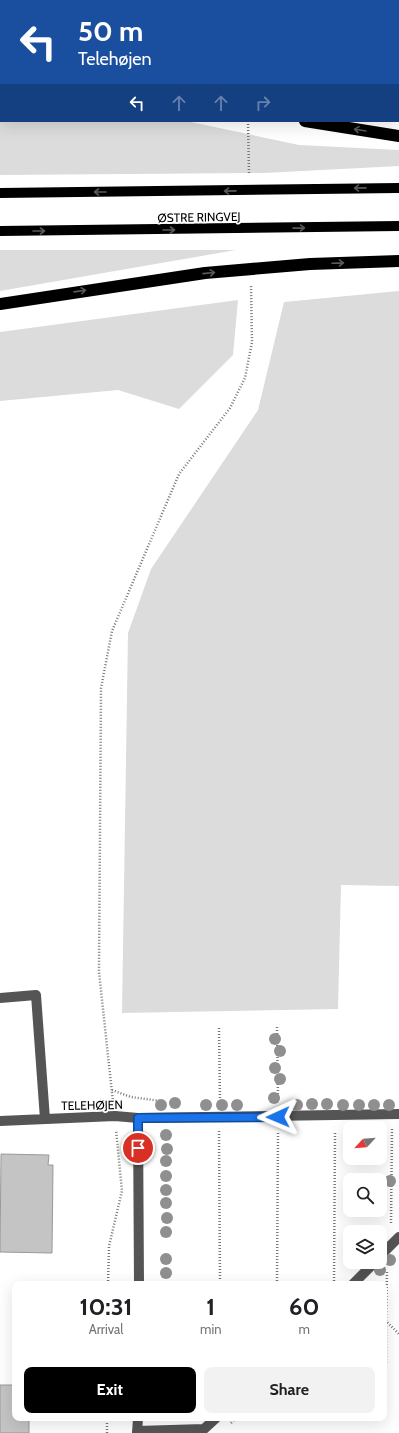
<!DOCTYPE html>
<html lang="en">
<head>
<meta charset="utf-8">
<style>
  body { margin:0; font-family:Cabin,sans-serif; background:#f2f2f2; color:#202124; height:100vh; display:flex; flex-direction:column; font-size:15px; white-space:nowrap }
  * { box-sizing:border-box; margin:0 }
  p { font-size:13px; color:#757577 }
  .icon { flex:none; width:22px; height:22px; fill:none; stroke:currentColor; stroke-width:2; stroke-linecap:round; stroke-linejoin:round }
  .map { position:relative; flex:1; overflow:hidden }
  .details { position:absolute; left:12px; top:1281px; width:375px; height:140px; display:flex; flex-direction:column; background:#fff; border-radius:8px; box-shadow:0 4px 16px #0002 }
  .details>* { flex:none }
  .top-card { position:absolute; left:0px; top:0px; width:399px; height:122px; box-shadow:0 4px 16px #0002; background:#1a4fa0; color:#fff; overflow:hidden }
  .needle { width:26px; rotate:244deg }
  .fabs { position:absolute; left:343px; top:1121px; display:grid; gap:8px }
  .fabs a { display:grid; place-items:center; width:44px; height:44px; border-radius:8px; background:#fff; box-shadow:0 4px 16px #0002; font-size:20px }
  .pin { position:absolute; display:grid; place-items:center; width:34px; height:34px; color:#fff; margin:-17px; border:2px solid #fff; border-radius:50%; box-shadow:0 1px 4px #0007 }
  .me { position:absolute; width:44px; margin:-22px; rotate:269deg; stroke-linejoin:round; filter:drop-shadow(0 0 3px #0008) }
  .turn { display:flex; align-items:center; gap:14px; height:84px; padding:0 12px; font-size:18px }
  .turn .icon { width:52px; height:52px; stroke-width:2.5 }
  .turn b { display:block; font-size:28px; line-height:34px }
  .lanes { display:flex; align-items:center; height:38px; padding:0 12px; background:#0003; justify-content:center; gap:20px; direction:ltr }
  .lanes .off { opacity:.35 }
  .eta { display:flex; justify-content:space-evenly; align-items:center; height:68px; text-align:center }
  .eta b { font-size:24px; font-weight:800; line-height:28px }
  .action { display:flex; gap:8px; margin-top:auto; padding:8px 12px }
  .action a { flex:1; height:46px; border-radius:8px; background:#000; color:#fff; font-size:16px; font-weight:800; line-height:46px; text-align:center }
  .action a+a { background:#f2f2f2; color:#202124 }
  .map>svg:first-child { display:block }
  .green { fill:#dcdcdc }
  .building { fill:#c4c4c4; stroke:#999 }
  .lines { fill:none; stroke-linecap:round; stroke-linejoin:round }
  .path { stroke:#777; stroke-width:2.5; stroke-dasharray:1 2; stroke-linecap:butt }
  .minor { stroke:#555; stroke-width:10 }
  .major { stroke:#000; stroke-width:10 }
  .highway { stroke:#000; stroke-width:12 }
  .tree { fill:#8f8f8f }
  .oneway { stroke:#595959 }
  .route-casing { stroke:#114b97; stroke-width:10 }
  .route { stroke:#1a73e8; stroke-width:7 }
  .labels { text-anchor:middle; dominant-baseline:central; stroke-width:3.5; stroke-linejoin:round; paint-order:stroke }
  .street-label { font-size:12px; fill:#000; stroke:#fff }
</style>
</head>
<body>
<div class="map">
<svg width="399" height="1433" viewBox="0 0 399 1433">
  <rect width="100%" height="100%" fill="#fff"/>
  <path class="green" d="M0,0H217V1H1V39Z
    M250,0H399V106L398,1Z
    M0,85L1,121H186L299,145L399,150V166L264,173L0,175Z
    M0,250H236L0,291Z
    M399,291V886L341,885L338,1009L122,1013L128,633L151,569L258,410L284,302Z
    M238,300L233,355L179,409L118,390L0,401V332Z"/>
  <path class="building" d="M1,1154L49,1155L48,1165H53L52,1253L0,1252Z
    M0,1385H15V1418H29V1433H0Z"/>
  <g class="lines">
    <path class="path" d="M235,0L236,1
      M248,121L249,174
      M277,1027L278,1102
      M219,1028L220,1102
      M112,1090L131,1097L161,1101
      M113,1102L99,972L101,688L112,631L179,474L230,408L245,378L252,342L251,285
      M219,1131L220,1284
      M391,1223L392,1128
      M387,1272L386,1321L399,1334
      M108,1284L109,1246L122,1191L116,1130
      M277,1284L278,1131
      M334,1284L335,1131
      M386,1363V1321
      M231,1423L236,1418
      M107,1433V1418"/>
    <path class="minor" d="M0,998L36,995L45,1119
      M138,1118L399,1114
      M0,1121L115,1116L138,1118L139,1284
      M380,1256L399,1237
      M353,1284L375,1262
      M137,1431L204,1429L216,1418
      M137,1433L138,1418"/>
    <path class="major" d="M0,193L399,188
      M0,231L399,226"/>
    <path class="highway" d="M0,65H1
      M305,121L399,136
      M0,304L205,273L310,264L399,261"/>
  </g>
  <g class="tree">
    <circle cx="275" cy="1039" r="6"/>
    <circle cx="280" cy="1051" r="6"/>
    <circle cx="275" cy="1068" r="6"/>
    <circle cx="280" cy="1079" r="6"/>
    <circle cx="274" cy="1098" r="6"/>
    <circle cx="175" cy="1103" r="6"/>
    <circle cx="312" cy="1104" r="6"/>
    <circle cx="327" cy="1104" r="6"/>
    <circle cx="161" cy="1105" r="6"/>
    <circle cx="206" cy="1105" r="6"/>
    <circle cx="222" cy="1105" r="6"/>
    <circle cx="237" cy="1105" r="6"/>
    <circle cx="297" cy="1105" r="6"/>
    <circle cx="343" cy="1105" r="6"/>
    <circle cx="359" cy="1105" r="6"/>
    <circle cx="374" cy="1105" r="6"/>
    <circle cx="389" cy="1105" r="6"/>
    <circle cx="166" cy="1135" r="6"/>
    <circle cx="167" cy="1149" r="6"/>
    <circle cx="166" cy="1161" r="6"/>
    <circle cx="166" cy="1176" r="6"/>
    <circle cx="390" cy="1181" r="6"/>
    <circle cx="166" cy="1190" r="6"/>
    <circle cx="166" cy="1203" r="6"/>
    <circle cx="167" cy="1218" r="6"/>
    <circle cx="166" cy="1232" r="6"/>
    <circle cx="166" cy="1259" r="6"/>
    <circle cx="390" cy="1260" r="6"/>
    <circle cx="380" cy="1270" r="6"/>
    <circle cx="166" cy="1273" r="6"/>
  </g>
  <defs><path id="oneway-shaft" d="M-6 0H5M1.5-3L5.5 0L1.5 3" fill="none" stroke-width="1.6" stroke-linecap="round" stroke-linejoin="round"/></defs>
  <g class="oneway">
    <use href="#oneway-shaft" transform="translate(360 130) rotate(-171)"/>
    <use href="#oneway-shaft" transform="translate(360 188) rotate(179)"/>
    <use href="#oneway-shaft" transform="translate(230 191) rotate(179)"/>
    <use href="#oneway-shaft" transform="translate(100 192) rotate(180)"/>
    <use href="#oneway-shaft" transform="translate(299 228) rotate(-1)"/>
    <use href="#oneway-shaft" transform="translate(169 230)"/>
    <use href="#oneway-shaft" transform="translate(39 231)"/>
    <use href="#oneway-shaft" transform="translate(338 263) rotate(-2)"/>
    <use href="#oneway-shaft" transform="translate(209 273) rotate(-6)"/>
    <use href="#oneway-shaft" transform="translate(80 291) rotate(-8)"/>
  </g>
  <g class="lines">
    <g class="route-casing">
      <path id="route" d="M138,1148V1118L278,1117"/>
    </g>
    <use href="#route" class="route"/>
  </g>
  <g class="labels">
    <g class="street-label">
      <text transform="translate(199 217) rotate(-1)">ØSTRE RINGVEJ</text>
      <text transform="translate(92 1105) rotate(-1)">TELEHØJEN</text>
    </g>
  </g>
</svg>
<div class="fabs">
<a><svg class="needle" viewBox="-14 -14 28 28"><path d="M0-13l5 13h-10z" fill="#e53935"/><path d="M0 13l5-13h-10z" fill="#757577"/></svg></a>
<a><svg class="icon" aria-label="search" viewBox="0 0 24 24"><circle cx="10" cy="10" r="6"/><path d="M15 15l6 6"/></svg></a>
<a><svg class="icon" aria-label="layers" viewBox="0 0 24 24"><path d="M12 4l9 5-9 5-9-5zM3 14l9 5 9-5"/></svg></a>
</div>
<div class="pin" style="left:138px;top:1148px;background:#d93025"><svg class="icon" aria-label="arrive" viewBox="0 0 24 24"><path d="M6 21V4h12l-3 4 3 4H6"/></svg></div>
<svg class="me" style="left:278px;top:1117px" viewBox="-20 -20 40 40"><path d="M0-17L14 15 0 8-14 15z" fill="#1a73e8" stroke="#fff" stroke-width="4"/></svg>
<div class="top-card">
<div class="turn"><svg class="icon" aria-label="left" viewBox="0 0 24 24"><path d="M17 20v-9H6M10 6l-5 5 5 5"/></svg><div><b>50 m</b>Telehøjen</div></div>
<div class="lanes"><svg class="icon" aria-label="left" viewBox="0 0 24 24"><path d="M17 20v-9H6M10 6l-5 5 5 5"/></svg><svg class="icon off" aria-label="ahead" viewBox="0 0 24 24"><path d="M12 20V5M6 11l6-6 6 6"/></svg><svg class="icon off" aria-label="ahead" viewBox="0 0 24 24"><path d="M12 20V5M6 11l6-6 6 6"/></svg><svg class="icon off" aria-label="right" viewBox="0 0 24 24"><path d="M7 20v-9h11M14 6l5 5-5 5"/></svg></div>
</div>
<section class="details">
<div class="eta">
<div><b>10:31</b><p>Arrival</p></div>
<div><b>1</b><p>min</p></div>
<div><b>60</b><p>m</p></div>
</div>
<div class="action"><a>Exit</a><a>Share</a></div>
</section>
</div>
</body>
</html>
